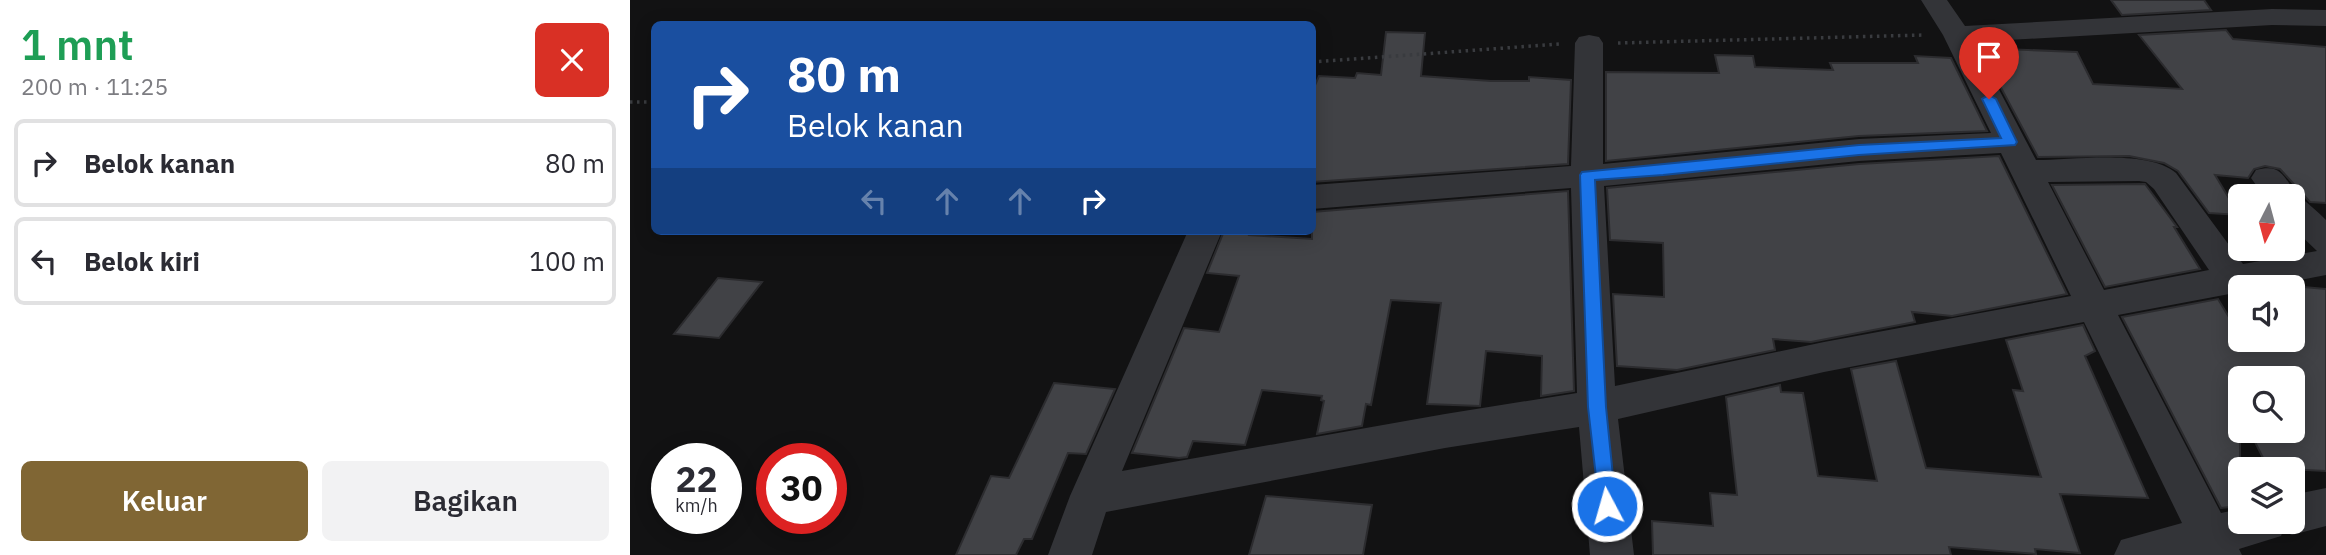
<!DOCTYPE html>
<html lang="id">
<head>
<meta charset="utf-8">
<style>
  body { margin:0; font-family:"IBM Plex Sans",sans-serif; background:#f2f2f3; color:#2b2b33; height:100vh; display:flex; flex-direction:column; font-size:26px; white-space:nowrap }
  * { box-sizing:border-box; margin:0 }
  p { font-size:23px; color:#7c7c81 }
  .icon { flex:none; width:38px; height:38px; fill:none; stroke:currentColor; stroke-width:2; stroke-linecap:round; stroke-linejoin:round }
  .map { position:relative; flex:1; overflow:hidden }
  .details { display:flex; flex-direction:column; background:#fff; width:630px }
  .details>* { flex:none }
  .top-card { position:absolute; left:21px; top:21px; width:665px; height:214px; border-radius:10px; box-shadow:0 4px 18px #0003; background:#1a4fa0; color:#fff; overflow:hidden }
  .needle { width:46px; rotate:186deg }
  .buttons { position:absolute; left:1598px; top:184px; display:grid; gap:14px }
  .buttons a { display:grid; place-items:center; width:77px; height:77px; border-radius:10px; background:#fff; box-shadow:0 4px 18px #0003; font-size:35px }
  .speed { position:absolute; left:21px; top:443px; display:flex; gap:14px; font-size:35px; font-weight:700; text-align:center }
  .speed>* { display:grid; place-content:center; width:91px; height:91px; border-radius:50%; background:#fff; box-shadow:0 4px 18px #0003; line-height:1 }
  .speed small { font-size:18px; font-weight:400 }
  .speed .limit { border:10px solid #d22; background:#fff; color:#111 }
  .pin { position:absolute; display:grid; place-items:center; width:60px; height:60px; color:#fff; margin:-72px -30px; border-radius:50% 50% 50% 0; rotate:-45deg; box-shadow:0 0 7px #0007 }
  .pin .icon { rotate:45deg }
  .me { position:absolute; width:77px; margin:-38px; rotate:354deg; stroke-linejoin:round; filter:drop-shadow(0 0 5px #0008) }
  .turn { display:flex; align-items:center; gap:24px; height:147px; padding:0 21px; font-size:32px }
  .turn .icon { width:91px; height:91px; stroke-width:2.5 }
  .turn b { display:block; font-size:49px; line-height:60px }
  .lanes { display:flex; align-items:center; height:66px; padding:0 21px; background:#0003; justify-content:center; gap:35px; direction:ltr }
  .lanes .off { opacity:.35 }
  .round { display:grid; place-items:center; flex:none; width:74px; height:74px; border-radius:10px; background:#f2f2f3 }
  .overview { display:flex; align-items:center; justify-content:space-between; height:119px; padding:0 21px }
  h1 { font-size:42px; font-weight:600; line-height:52px; color:#1e9e55 }
  .primary-button { display:flex; gap:14px; margin-top:auto; padding:14px 21px }
  .primary-button a { flex:1; height:80px; border-radius:10px; background:#806634; color:#fff; font-size:28px; font-weight:600; line-height:80px; text-align:center }
  .primary-button a+a { background:#f2f2f3; color:#2b2b33 }
  ul { padding:0; list-style:none }
  li { display:flex; align-items:center; gap:21px; height:88px; margin:0 14px 10px; padding:0 7px; border:4px solid #e1e1e2; border-radius:10px }
  li div { flex:1 }
  li b { display:block; font-size:26px }
  li em { font-style:normal }
  main { display:flex; flex:1; min-height:0 }
  .map>svg:first-child { display:block }
  .building { fill:#414246; stroke:#2c2c2f; stroke-width:2 }
  .lines { fill:none; stroke-linecap:round; stroke-linejoin:round }
  .path { stroke:#393b3f; stroke-width:3.5; stroke-dasharray:2.5 4.5; stroke-linecap:butt }
  .minor { fill:#333438; fill-rule:evenodd }
  .route { fill:#1a73e8; stroke:#114b97; stroke-width:2 }
</style>
</head>
<body>
<main>
<section class="details">
<div class="overview"><div><h1>1 mnt</h1><p>200 m · 11:25</p></div><a class="round" style="background:#d93025;color:#fff"><svg class="icon" aria-label="close" viewBox="0 0 24 24"><path d="M6 6l12 12M18 6L6 18"/></svg></a></div>
<ul>
<li><svg class="icon" aria-label="right" viewBox="0 0 24 24"><path d="M7 20v-9h11M14 6l5 5-5 5"/></svg><div><b>Belok kanan</b></div><em>80 m</em></li>
<li><svg class="icon" aria-label="left" viewBox="0 0 24 24"><path d="M17 20v-9H6M10 6l-5 5 5 5"/></svg><div><b>Belok kiri</b></div><em>100 m</em></li>
</ul>
<div class="primary-button"><a>Keluar</a><a>Bagikan</a></div>
</section>
<div class="map">
<svg width="1696" height="555" viewBox="0 0 1696 555">
  <rect width="100%" height="100%" fill="#121213"/>
  <path class="building" d="M1481,0H1574L1581,10L1492,15Z
    M1596,30L1603,39L1696,47V203L1680,202L1650,169L1635,166L1624,169L1618,178L1585,175L1609,215L1579,213L1548,171L1534,163L1499,156L1408,157L1352,52L1377,53L1375,49L1447,52L1463,84L1552,89L1509,35Z
    M756,32L795,33L791,76L861,81H899V77L941,80L938,164L682,182V92L689,76L725,78L727,73L751,75Z
    M1085,55L1123,56L1125,67L1203,70L1200,63H1288L1285,56L1321,58L1357,131L1229,136L976,161V72L1089,73Z
    M1369,156L1437,294L1322,316L1282,312L1285,322L1181,342L1143,339L1145,350L1047,370L987,366L983,294L1034,297L1033,243L980,240L977,188L1229,164Z
    M1515,184L1547,227H1544L1570,269L1475,287L1422,185Z
    M938,191L944,391L911,396L912,356L856,351L850,406L797,404L811,303L761,300L741,405L736,404L732,426L687,434L694,401L691,400L692,396L632,390L615,445L563,441L557,457L549,458L502,453L554,328L589,332L609,276L577,273L594,231H620L619,235L682,239V212Z
    M88,278L132,282L89,338L44,334Z
    M1662,286L1696,289V471L1638,468L1619,430H1662V378H1610V506L1591,508L1492,317L1588,299L1602,322H1610V340H1662Z
    M1453,325L1465,351L1455,356L1518,498L1430,494L1450,553L1405,549L1406,554L1319,547L1321,555H1023L1022,521L1083,526L1080,493L1107,495L1096,397L1150,385L1151,392L1173,393L1188,476L1247,481L1221,369L1266,361L1296,468L1411,477L1383,390L1393,391L1376,340Z
    M424,383L485,389L456,454L438,453L402,539H394L386,555H326L361,476L379,478Z
    M636,496L742,505L733,555H619Z"/>
  <g class="lines">
    <path class="path" d="M988,43L1294,35
      M682,62L930,44
      M0,102H24"/>
    <path class="minor" d="M1291,0H1317L1335,26L1642,9L1696,10V26L1642,25L1344,42L1406,160C1443,160 1518,149 1546,173L1613,264L1687,251L1662,227V196H1634L1621,178L1626,170C1655,162 1654,182 1670,197C1679,204 1688,212 1696,220V275L1634,287H1610V292L1488,315L1591,513L1610,509V522H1662V495L1696,488V526L1662,535L1653,531L1651,536L1609,549L1612,555H1484L1491,540L1552,523L1454,322L1194,372L988,419L1004,555H960L949,427L815,448L476,512L462,555H418L440,496L558,231H592L492,471L815,414L947,393L941,188L682,209V185L941,166L945,43L949,37L959,35L969,37L973,43V164L1229,139L1361,133L1313,35ZM1371,153L1441,296L1194,342L985,386L974,186L1229,161ZM1509,181L1516,182L1524,189L1579,270L1474,290L1418,182Z"/>
  </g>
  <path class="route" d="M1359,95L1366,99L1387,142L1385,145L1229,155L1033,175L965,180L976,407L986,506L984,512L977,515L970,512L958,407L950,175L952,172L1229,145L1371,138L1352,99Z"/>
</svg>
<div class="buttons">
<a><svg class="needle" viewBox="-14 -14 28 28"><path d="M0-13l5 13h-10z" fill="#e53935"/><path d="M0 13l5-13h-10z" fill="#7c7c81"/></svg></a>
<a><svg class="icon" aria-label="sound" viewBox="0 0 24 24"><path d="M4 9h4l5-4v14l-5-4H4zM17 9q2 3 0 6"/></svg></a>
<a><svg class="icon" aria-label="search" viewBox="0 0 24 24"><circle cx="10" cy="10" r="6"/><path d="M15 15l6 6"/></svg></a>
<a><svg class="icon" aria-label="layers" viewBox="0 0 24 24"><path d="M12 4l9 5-9 5-9-5zM3 14l9 5 9-5"/></svg></a>
</div>
<div class="speed"><div>22<small>km/h</small></div><div class="limit">30</div></div>
<div class="pin" style="left:1359px;top:99px;background:#d93025"><svg class="icon" aria-label="arrive" viewBox="0 0 24 24"><path d="M6 21V4h12l-3 4 3 4H6"/></svg></div>
<svg class="me" style="left:977px;top:506px" viewBox="-20 -20 40 40"><circle r="17" fill="#1a73e8" stroke="#fff" stroke-width="3"/><path d="M0-11L8 9 0 5-8 9z" fill="#fff"/></svg>
<div class="top-card">
<div class="turn"><svg class="icon" aria-label="right" viewBox="0 0 24 24"><path d="M7 20v-9h11M14 6l5 5-5 5"/></svg><div><b>80 m</b>Belok kanan</div></div>
<div class="lanes"><svg class="icon off" aria-label="left" viewBox="0 0 24 24"><path d="M17 20v-9H6M10 6l-5 5 5 5"/></svg><svg class="icon off" aria-label="ahead" viewBox="0 0 24 24"><path d="M12 20V5M6 11l6-6 6 6"/></svg><svg class="icon off" aria-label="ahead" viewBox="0 0 24 24"><path d="M12 20V5M6 11l6-6 6 6"/></svg><svg class="icon" aria-label="right" viewBox="0 0 24 24"><path d="M7 20v-9h11M14 6l5 5-5 5"/></svg></div>
</div>
</div>
</main>
</body>
</html>
